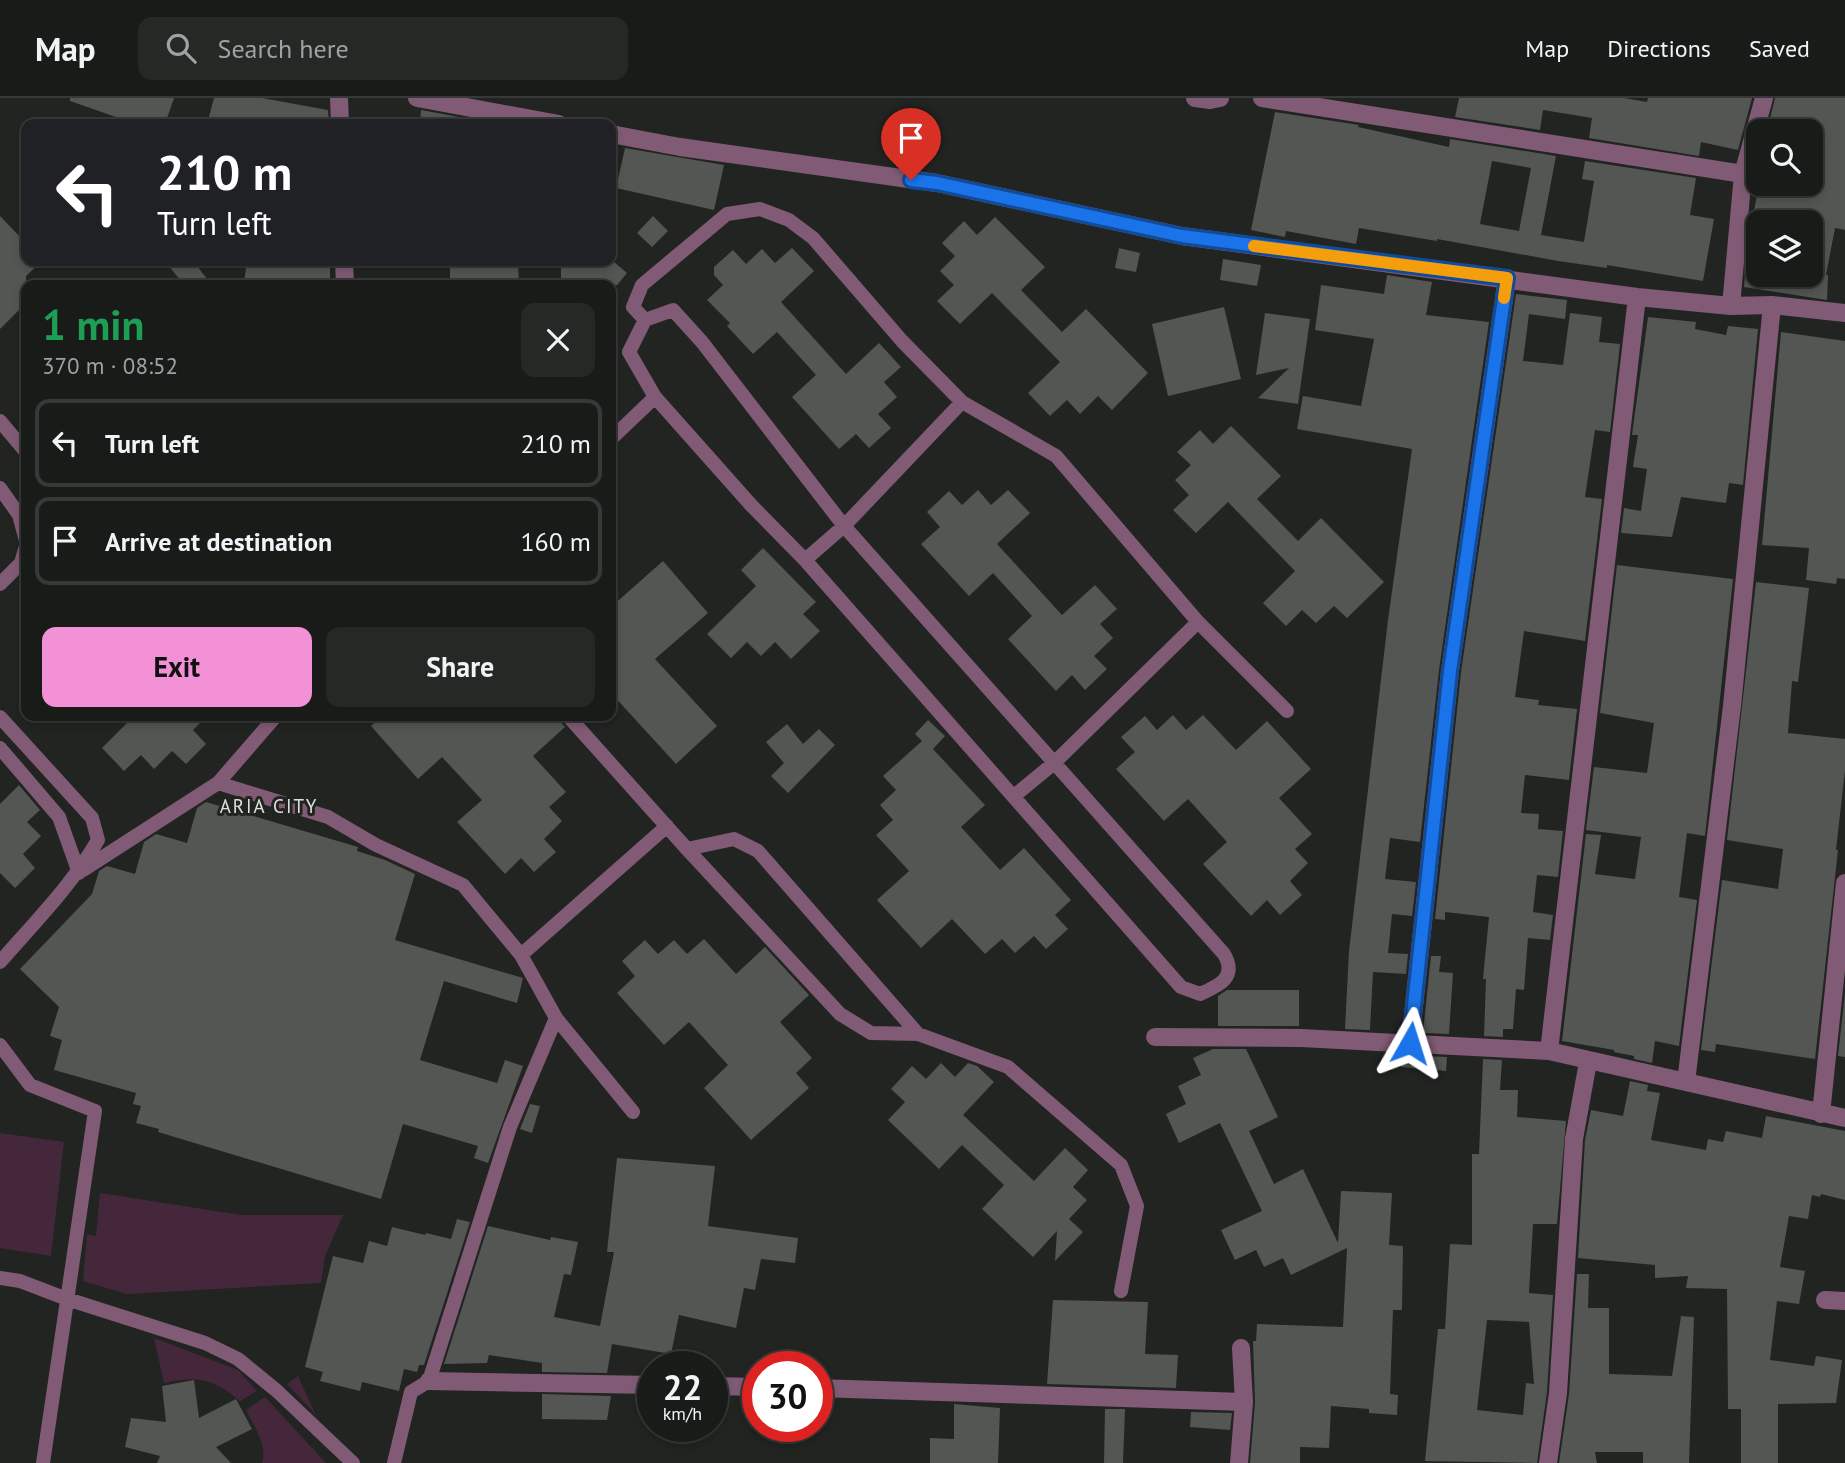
<!DOCTYPE html>
<html lang="en">
<head>
<meta charset="utf-8">
<style>
  body { margin:0; font-family:"PT Sans",sans-serif; background:#262826; color:#f1f3f6; height:100vh; display:flex; flex-direction:column; font-size:26px; white-space:nowrap }
  * { box-sizing:border-box; margin:0 }
  p { font-size:23px; color:#9fa1a2 }
  .icon { flex:none; width:38px; height:38px; fill:none; stroke:currentColor; stroke-width:2; stroke-linecap:round; stroke-linejoin:round }
  .map { position:relative; flex:1; overflow:hidden }
  .panel { position:absolute; left:21px; top:182px; width:595px; height:441px; display:flex; flex-direction:column; background:#191b19; border-radius:14px; box-shadow:0 4px 10px #0003,0 0 0 2px #373938 }
  .panel>* { flex:none }
  .top-card { position:absolute; left:21px; top:21px; width:595px; height:147px; border-radius:14px; box-shadow:0 4px 10px #0003,0 0 0 2px #373938; background:#202124; color:#fff; overflow:hidden }
  .controls { position:absolute; left:1746px; top:21px; display:grid; gap:14px }
  .controls a { display:grid; place-items:center; width:77px; height:77px; border-radius:14px; background:#191b19; box-shadow:0 4px 10px #0003,0 0 0 2px #373938; font-size:35px }
  .speed { position:absolute; left:637px; top:1253px; display:flex; gap:14px; font-size:35px; font-weight:700; text-align:center }
  .speed>* { display:grid; place-content:center; width:91px; height:91px; border-radius:50%; background:#191b19; box-shadow:0 4px 10px #0003,0 0 0 2px #373938; line-height:1 }
  .speed small { font-size:18px; font-weight:400 }
  .speed .limit { border:10px solid #d22; background:#fff; color:#111 }
  .pin { position:absolute; display:grid; place-items:center; width:60px; height:60px; color:#fff; margin:-72px -30px; border-radius:50% 50% 50% 0; rotate:-45deg; box-shadow:0 0 7px #0007 }
  .pin .icon { rotate:45deg }
  .me { position:absolute; width:77px; margin:-38px; rotate:6deg; stroke-linejoin:round; filter:drop-shadow(0 0 5px #0008) }
  .turn { display:flex; align-items:center; gap:24px; height:147px; padding:0 21px; font-size:32px }
  .turn .icon { width:91px; height:91px; stroke-width:2.5 }
  .turn b { display:block; font-size:49px; line-height:60px }
  .round { display:grid; place-items:center; flex:none; width:74px; height:74px; border-radius:14px; background:#262826 }
  .headline { display:flex; align-items:center; justify-content:space-between; height:119px; padding:0 21px }
  h1 { font-size:42px; font-weight:700; line-height:52px; color:#1e9e55 }
  .primary-button { display:flex; gap:14px; margin-top:auto; padding:14px 21px }
  .primary-button a { flex:1; height:80px; border-radius:14px; background:#f391d6; color:#111; font-size:28px; font-weight:700; line-height:80px; text-align:center }
  .primary-button a+a { background:#262826; color:#f1f3f6 }
  ul { padding:0; list-style:none }
  li { display:flex; align-items:center; gap:21px; height:88px; margin:0 14px 10px; padding:0 7px; border:4px solid #373938; border-radius:14px }
  li div { flex:1 }
  li b { display:block; font-size:26px }
  li em { font-style:normal }
  header { display:flex; align-items:center; gap:42px; box-sizing:border-box; height:98px; padding:0 35px; background:#191b19; border-bottom:2px solid #373938 }
  header strong { font-size:33px }
  nav { display:flex; gap:38px; margin-inline-start:auto; font-size:24px }
  .search { width:490px; height:63px; background:#262826; display:flex; align-items:center; gap:18px; box-sizing:border-box; padding:0 24px; border-radius:14px; color:#9fa1a2; font-size:26px }
  .map>svg:first-child { display:block }
  .green { fill:#44273b }
  .building { fill:#535652; fill-rule:evenodd }
  .lines { fill:none; stroke-linecap:round; stroke-linejoin:round }
  .service { stroke:#815b75; stroke-width:14 }
  .minor { stroke:#815b75; stroke-width:18 }
  .route-casing { stroke:#114b97; stroke-width:18 }
  .route { stroke:#1a73e8; stroke-width:12 }
  .slow { stroke:#f59e0b; stroke-width:12 }
  .labels { text-anchor:middle; dominant-baseline:central; stroke-width:6; stroke-linejoin:round; paint-order:stroke }
  .neighbourhood-label { font-size:19px; letter-spacing:2px; fill:#dee0dd; stroke:#212421 }
</style>
</head>
<body>
<header>
<strong>Map</strong>
<div class="search"><svg class="icon" aria-label="search" viewBox="0 0 24 24"><circle cx="10" cy="10" r="6"/><path d="M15 15l6 6"/></svg>Search here</div>
<nav><a>Map</a><a>Directions</a><a>Saved</a></nav>
</header>
<div class="map">
<svg width="1845" height="1365" viewBox="0 0 1845 1365">
  <rect width="100%" height="100%" fill="#212421"/>
  <path class="green" d="M0,1035L64,1044L51,1158L0,1150Z
    M100,1095L241,1117H343L325,1158L321,1185L127,1196L83,1183L87,1136L96,1138Z
    M154,1240L238,1272L257,1293L240,1303C214,1281 198,1277 164,1285Z
    M298,1278L316,1317L287,1286Z
    M265,1299L326,1365H262C268,1349 254,1327 246,1312Z"/>
  <path class="building" d="M70,0H174L165,26H136L70,3Z
    M214,0H262L328,12L329,26H207Z
    M1459,0H1624L1647,4L1648,0H1752L1738,52L1701,44L1699,58L1589,40L1592,20L1543,12L1540,32L1455,19Z
    M1775,0H1845V132L1835,130L1826,177H1828L1827,202L1744,189L1745,177H1811V124H1752L1759,86H1813L1821,38L1811,35V33L1769,25Z
    M421,12L497,26H420Z
    M1275,14L1359,27L1358,29L1449,49L1450,41L1556,58L1541,137L1584,144L1594,83L1582,81L1585,63L1696,80L1690,117L1714,121L1703,183L1607,167V170L1558,163L1437,141V143L1359,130L1356,146L1286,133L1285,139L1251,132ZM1492,63L1531,70L1519,133L1480,126Z
    M625,50L724,67L714,112L616,90Z
    M0,118L26,145V163H42L26,178V205L0,231Z
    M653,118L668,133L652,149L637,135Z
    M995,119L1045,169L1021,192L1062,234L1086,211L1148,275L1112,312L1098,298L1080,316L1067,302L1050,318L1028,295L1060,264L992,195L960,226L937,203L954,187L940,173L955,158L942,145L964,123L977,137Z
    M792,150L814,173L781,204L846,276L879,245L901,269L884,284L897,299L878,316L891,330L869,350L856,336L839,351L792,299L816,277L777,234L753,256L727,228L730,225L707,202L723,187L714,177V169L733,152L746,166L762,151L775,165Z
    M1119,150L1140,155L1136,174L1115,170Z
    M1223,161L1261,167L1257,188L1220,182Z
    M165,163H193L212,187H184Z
    M247,163H269V167H330V187L244,185Z
    M450,163H518L519,187H450Z
    M561,163H613L627,175L617,187H561Z
    M1387,177L1432,184L1426,217L1489,224L1439,572L1420,744L1390,740L1385,781L1416,784L1412,818L1392,816L1388,855L1408,856L1406,876L1373,874L1370,932L1345,931L1349,853L1388,522L1412,351L1297,331L1303,298L1361,308L1374,241L1315,232L1321,187L1384,196Z
    M1516,196L1567,202L1565,221L1529,216L1523,263L1563,267L1570,215L1602,219L1599,244L1620,246L1610,334L1595,332L1585,399L1602,401L1585,543L1524,533L1515,599L1539,602L1538,607L1577,611L1569,682L1525,677L1521,715L1539,716L1538,731L1563,733L1558,779L1537,777L1533,814L1553,817L1550,842L1528,840L1524,892L1516,891L1513,931H1503V939L1484,938L1486,881H1483L1489,819L1445,814V822L1435,821L1461,574Z
    M1224,209L1241,281L1168,298L1152,226Z
    M1265,215L1310,221L1298,306L1258,300L1289,270L1256,277Z
    M1648,219L1696,224L1695,231L1726,237L1728,228L1758,231L1743,387L1729,385L1726,405L1681,399L1672,439L1621,435L1624,410L1641,413L1647,371L1633,369L1638,337H1632Z
    M1781,234L1845,243V481L1837,480L1836,486L1806,482L1809,450L1762,447Z
    M1231,328L1281,378L1257,401L1298,443L1321,420L1384,484L1347,520L1334,508L1316,525L1302,512L1286,528L1263,505L1295,473L1228,404L1196,435L1173,412L1189,397L1175,382L1191,367L1177,354L1200,332L1213,346Z
    M978,392L991,407L1008,392L1030,415L997,446L1062,517L1095,487L1117,511L1100,526L1113,540L1094,558L1107,571L1085,592L1072,577L1056,593L1008,541L1032,518L993,475L969,498L921,446L940,429L927,414L949,393L962,407Z
    M763,450L816,504L803,516L820,533L791,561L775,544L761,558L747,544L731,560L707,536L756,488L741,472Z
    M663,463L708,515L655,561L717,628L676,666L611,595V509Z
    M1617,467L1733,481L1705,738L1687,735L1679,799L1697,802L1679,948L1655,943L1652,965L1634,961V958L1614,954V952L1562,943L1586,736L1601,737L1595,776L1635,781L1641,739L1586,732L1594,669L1647,675L1654,625L1600,615Z
    M1756,484L1809,490L1798,584L1792,583L1788,635L1845,641V672L1836,752H1838L1815,961L1716,946L1715,954L1701,952L1722,782L1778,791L1783,751L1727,742Z
    M1173,617L1186,632L1203,617L1236,652L1267,623L1311,671L1279,700L1312,736L1295,751L1308,765L1290,783L1302,797L1280,817L1267,802L1251,818L1203,766L1227,744L1188,701L1164,723L1116,671L1135,654L1121,639L1145,618L1157,632Z
    M134,618H207L193,632L206,646L186,666L172,653L154,671L141,657L124,673L102,650Z
    M382,618H555L565,629L533,658L566,694L549,709L562,723L544,741L556,754L534,774L521,760L505,776L457,724L482,702L442,659L418,681L371,628Z
    M928,622L945,638L933,651L985,707L961,729L1000,772L1024,750L1071,802L1055,817L1068,831L1046,851L1034,838L1015,855L1002,841L985,856L952,821L921,850L877,802L909,773L876,737L893,722L880,707L896,692L883,678L922,643L915,636Z
    M787,626L803,646L819,631L835,647L788,695L771,678L784,665L766,644Z
    M19,687L40,712L27,724L41,738L23,756L35,770L15,790L0,775V706Z
    M206,704L358,749L357,753L385,762L415,776L395,842L523,880L517,905L444,883L420,962L497,985L505,962L523,968L488,1065L474,1060L478,1048L403,1026L381,1101L158,1034L159,1031L136,1025L141,1008L133,1006L136,995L54,972L62,942L50,938L59,909L20,871L92,796L99,773L107,768L135,776L144,744L156,736L187,745L197,710Z
    M704,841L736,876L765,849L809,897L780,924L812,960L796,975L809,990L751,1042L704,990L728,967L689,924L664,947L617,895L635,878L622,863L645,842L658,856L674,842L687,856Z
    M1431,858H1441L1439,874L1453,875L1449,936L1423,935Z
    M1227,892H1299V928H1218V898Z
    M1845,895V959L1838,958Z
    M1213,951H1246L1278,1019L1249,1033L1274,1086L1303,1071L1338,1145L1341,1093L1392,1095L1389,1147L1403,1148L1402,1212H1393L1390,1296L1398,1297L1397,1317L1369,1315V1311L1331,1308L1329,1350L1300,1349V1365H1250L1255,1305L1253,1243H1256L1257,1226L1343,1229L1347,1150L1291,1177L1283,1160L1264,1169L1256,1152L1235,1162L1221,1132L1262,1113L1220,1025L1179,1045L1166,1016L1186,1006L1178,988L1201,977L1193,960Z
    M1402,957L1447,959L1446,973L1401,969Z
    M1483,961L1502,962L1500,992H1518L1517,1019L1566,1023L1557,1126H1533L1529,1195L1553,1197L1547,1294L1537,1365L1425,1363L1438,1231H1445L1450,1146L1472,1147V1056H1479ZM1487,1222L1529,1224L1534,1286L1526,1285L1523,1317L1477,1312Z
    M941,965L955,979L968,965L977,968L994,984L963,1017L1034,1083L1065,1050L1088,1072L1073,1089L1087,1102L1069,1121L1083,1134L1055,1163L1057,1133L1033,1159L982,1111L1004,1087L962,1047L939,1071L888,1022L905,1004L891,991L912,968L926,981Z
    M1630,983L1648,987L1647,993L1660,995L1651,1042L1706,1052L1708,1041L1723,1044L1726,1033L1762,1040L1766,1018L1845,1033V1102L1821,1096L1820,1099L1812,1097L1808,1121L1789,1118L1780,1169L1805,1173L1799,1206L1777,1203L1770,1262L1814,1268L1816,1258L1842,1262L1836,1305L1778,1306V1365H1741V1311H1728L1727,1191L1686,1190L1688,1178L1655,1180V1167L1578,1160L1585,1042L1591,1012L1623,1018Z
    M530,1006L540,1008L532,1035L520,1031Z
    M617,1060L715,1068L708,1128L798,1140L795,1165L761,1161L755,1192L744,1190L736,1230L679,1217L671,1256L612,1246L607,1275L542,1274V1265L489,1257L487,1265L444,1266L488,1128L550,1142L551,1139L578,1144L571,1177L564,1176L554,1219L600,1228L614,1154H607Z
    M457,1121L470,1124L424,1267H419L417,1274L404,1271L399,1293L362,1284L360,1293L320,1283L323,1274L305,1269L333,1158L363,1165L369,1143L387,1148L392,1129L425,1137L426,1135L451,1141Z
    M1577,1176H1589L1588,1210H1609V1276L1672,1278L1681,1218L1694,1219L1689,1365H1643V1354H1595L1597,1365H1559L1569,1296Z
    M1053,1202L1148,1204L1145,1256L1178,1257L1176,1290L1047,1286Z
    M194,1282L199,1320L236,1301L252,1331L216,1349L231,1365H157L160,1358L125,1349L131,1320L166,1324L162,1288Z
    M542,1296L611,1298L607,1322L542,1321Z
    M954,1306L1000,1310L998,1365H930V1340L954,1341Z
    M1105,1311H1125L1123,1365H1104Z
    M1191,1314L1232,1315L1230,1332L1190,1329Z"/>
  <g class="lines">
    <path class="service" d="M673,212L702,244L844,428L1224,856C1238,880 1218,888 1200,896L1181,889L805,462L751,407L655,299L629,254L645,222Z
      M645,222L633,209L642,187L727,116L760,111L789,122L813,140L902,243L962,304L1056,358L1198,524L1287,613
      M0,323L26,354
      M611,341L655,299
      M0,390L19,417L26,443
      M805,462L844,428L962,304
      M0,486L21,465L26,448
      M568,618L687,751L840,916L871,935L918,936L1008,969L1121,1067L1137,1108L1121,1193
      M0,619L92,720L98,742C71,788 35,824 0,864
      M0,650L59,719L79,775
      M218,685L328,719L376,747L463,787L521,857L556,920L633,1014
      M1014,698L1054,665L1198,524
      M687,751L734,741L758,753L918,936
      M83,772L218,685L276,618
      M521,857L667,728
      M0,947L30,987L95,1013L43,1365
      M0,1180L20,1183L67,1201L205,1245L238,1261L277,1293L353,1365
      M394,1365L411,1294L429,1283L510,1029L556,920"/>
    <path class="minor" d="M339,0L340,26
      M417,0L559,26
      M1195,0L1210,2L1220,0
      M1262,0L1743,76
      M611,36L680,49L937,85L1182,138L1637,199L1731,208L1772,207L1845,215
      M344,163L345,187
      M1731,208L1743,76L1764,0
      M1155,939L1301,940L1549,953L1845,1020
      M1410,945L1450,573L1507,180
      M1549,953L1637,199
      M1686,984L1732,608L1772,207
      M1821,1016L1845,785
      M1825,1202L1845,1203
      M429,1283L653,1287
      M712,1288L758,1289
      M817,1290L1244,1304
      M1239,1365L1244,1304L1241,1250
      M1548,1365L1558,1295L1574,1041L1588,964"/>
  </g>
  <g class="lines">
    <g class="route-casing">
      <path id="route" d="M911,82L937,85L1182,138L1507,180L1450,573L1410,945"/>
    </g>
    <use href="#route" class="route"/>
    <path class="slow" d="M1254,148L1507,180L1504,200"/>
  </g>
  <g class="labels">
    <g class="neighbourhood-label">
      <text x="269" y="708">ARIA CITY</text>
    </g>
  </g>
</svg>
<div class="controls">
<a><svg class="icon" aria-label="search" viewBox="0 0 24 24"><circle cx="10" cy="10" r="6"/><path d="M15 15l6 6"/></svg></a>
<a><svg class="icon" aria-label="layers" viewBox="0 0 24 24"><path d="M12 4l9 5-9 5-9-5zM3 14l9 5 9-5"/></svg></a>
</div>
<div class="speed"><div>22<small>km/h</small></div><div class="limit">30</div></div>
<div class="pin" style="left:911px;top:82px;background:#d93025"><svg class="icon" aria-label="arrive" viewBox="0 0 24 24"><path d="M6 21V4h12l-3 4 3 4H6"/></svg></div>
<svg class="me" style="left:1410px;top:945px" viewBox="-20 -20 40 40"><path d="M0-17L14 15 0 8-14 15z" fill="#1a73e8" stroke="#fff" stroke-width="4"/></svg>
<div class="top-card">
<div class="turn"><svg class="icon" aria-label="left" viewBox="0 0 24 24"><path d="M17 20v-9H6M10 6l-5 5 5 5"/></svg><div><b>210 m</b>Turn left</div></div>
</div>
<section class="panel">
<div class="headline"><div><h1>1 min</h1><p>370 m · 08:52</p></div><a class="round"><svg class="icon" aria-label="close" viewBox="0 0 24 24"><path d="M6 6l12 12M18 6L6 18"/></svg></a></div>
<ul>
<li><svg class="icon" aria-label="left" viewBox="0 0 24 24"><path d="M17 20v-9H6M10 6l-5 5 5 5"/></svg><div><b>Turn left</b></div><em>210 m</em></li>
<li><svg class="icon" aria-label="arrive" viewBox="0 0 24 24"><path d="M6 21V4h12l-3 4 3 4H6"/></svg><div><b>Arrive at destination</b></div><em>160 m</em></li>
</ul>
<div class="primary-button"><a>Exit</a><a>Share</a></div>
</section>
</div>
</body>
</html>
